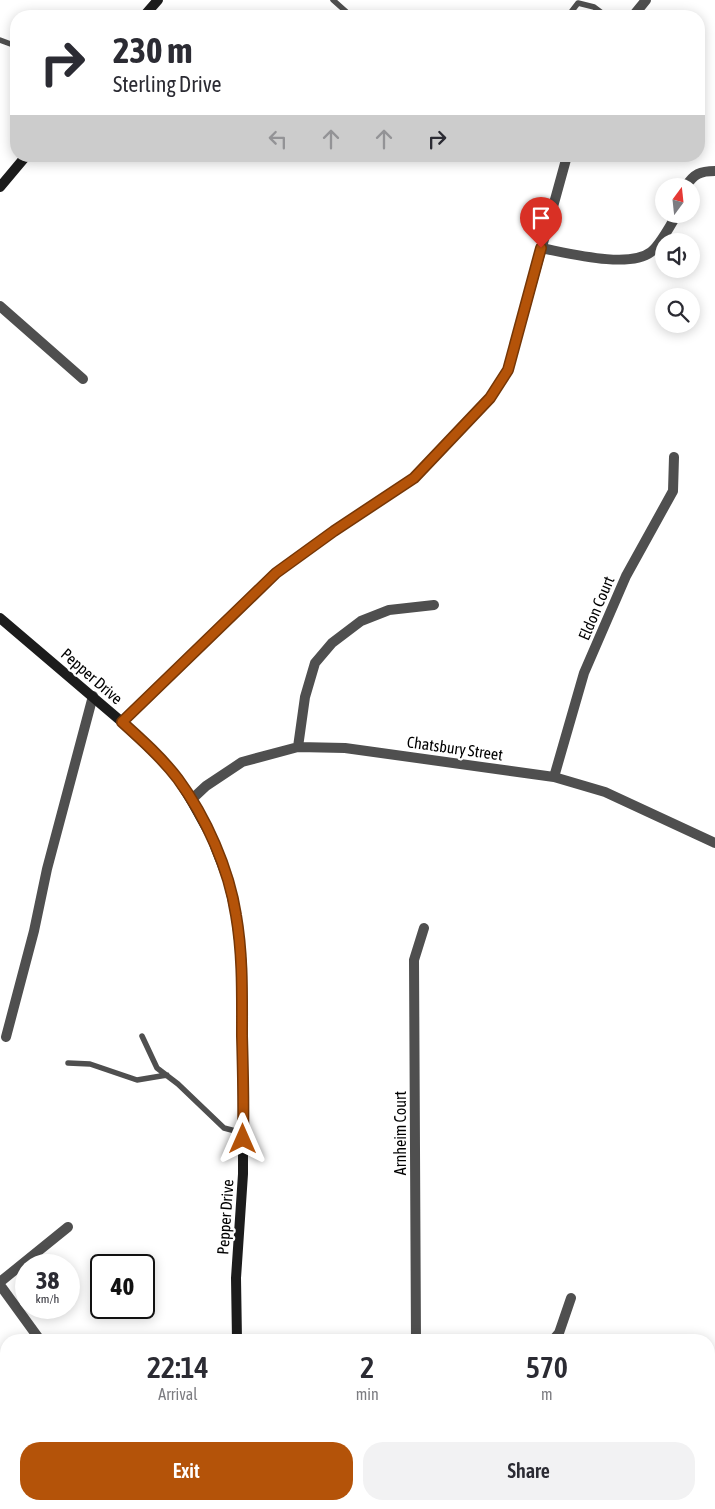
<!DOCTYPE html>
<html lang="en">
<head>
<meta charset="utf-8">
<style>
  body { margin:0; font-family:"Asap Condensed",sans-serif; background:#f2f2f3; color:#2b2b33; height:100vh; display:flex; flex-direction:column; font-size:19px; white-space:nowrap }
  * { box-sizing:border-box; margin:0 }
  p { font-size:16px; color:#7c7c81 }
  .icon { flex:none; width:28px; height:28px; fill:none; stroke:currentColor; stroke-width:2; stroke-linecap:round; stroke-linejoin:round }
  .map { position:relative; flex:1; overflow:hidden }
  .panel { position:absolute; left:0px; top:1334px; width:715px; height:176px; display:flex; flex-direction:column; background:#fff; border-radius:20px 20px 0 0; box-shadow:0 2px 12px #0003 }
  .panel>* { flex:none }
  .guide { position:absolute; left:10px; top:10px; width:695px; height:152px; border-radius:20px; box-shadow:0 2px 12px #0003; background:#fff; color:#2b2b33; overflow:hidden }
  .needle { width:32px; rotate:15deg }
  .controls { position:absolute; left:655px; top:178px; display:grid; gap:10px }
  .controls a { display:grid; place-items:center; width:45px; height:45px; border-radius:50%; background:#fff; box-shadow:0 2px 12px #0003; font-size:25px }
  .speed { position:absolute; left:15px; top:1254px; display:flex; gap:10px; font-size:25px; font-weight:700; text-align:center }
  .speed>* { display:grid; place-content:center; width:65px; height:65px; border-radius:50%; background:#fff; box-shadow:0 2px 12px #0003; line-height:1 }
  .speed small { font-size:12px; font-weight:400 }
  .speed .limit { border:2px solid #111; border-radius:8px; background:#fff; color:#111 }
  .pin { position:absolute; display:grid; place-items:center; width:42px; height:42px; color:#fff; margin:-51px -21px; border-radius:50% 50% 50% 0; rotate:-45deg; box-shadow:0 0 5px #0007 }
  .pin .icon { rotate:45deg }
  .me { position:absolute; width:55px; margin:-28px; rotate:0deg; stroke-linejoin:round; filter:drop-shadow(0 0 4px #0008) }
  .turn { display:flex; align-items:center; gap:18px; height:105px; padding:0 20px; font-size:22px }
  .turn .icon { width:65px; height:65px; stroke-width:2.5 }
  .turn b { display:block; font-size:35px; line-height:42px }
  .lanes { display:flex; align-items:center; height:48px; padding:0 20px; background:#0003; justify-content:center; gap:25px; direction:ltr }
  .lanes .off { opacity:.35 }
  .eta { display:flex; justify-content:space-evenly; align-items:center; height:85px; text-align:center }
  .eta b { font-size:30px; font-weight:600; line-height:35px }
  .action { display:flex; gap:10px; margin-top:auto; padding:10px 20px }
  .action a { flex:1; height:58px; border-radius:20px; background:#b45309; color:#fff; font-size:20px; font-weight:600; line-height:58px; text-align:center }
  .action a+a { background:#f2f2f3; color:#2b2b33 }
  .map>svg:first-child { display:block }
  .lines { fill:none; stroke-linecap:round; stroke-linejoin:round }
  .lane { stroke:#4f4f4f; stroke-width:5.5 }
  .street { stroke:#4f4f4f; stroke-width:10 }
  .secondary { stroke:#1c1c1c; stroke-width:10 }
  .route-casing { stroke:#753606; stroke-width:12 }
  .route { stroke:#b45309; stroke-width:9 }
  .labels { text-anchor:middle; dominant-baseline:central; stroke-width:4.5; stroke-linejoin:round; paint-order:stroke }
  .street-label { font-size:16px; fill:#000; stroke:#fff }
</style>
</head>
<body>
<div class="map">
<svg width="715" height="1509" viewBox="0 0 715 1509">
  <rect width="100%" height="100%" fill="#fff"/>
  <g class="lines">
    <path class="lane" d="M333,0L351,16
      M568,16L578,3L594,7L606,16
      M0,40L16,46
      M142,1036L157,1068L178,1084L224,1128L243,1133
      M68,1063L90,1064L137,1080L167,1075"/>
    <path class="street" d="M633,16L646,0
      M686,186C694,174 700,171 715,171
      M541,248C568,253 629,269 651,252C659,246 672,223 677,214
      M0,306L83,379
      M122,722L276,573L334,531L414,478L490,398L508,370L567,156
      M298,747L305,697L315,663L332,643L361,621L389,610L434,605
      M554,777L584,673L626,576L673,491L674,457
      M191,800L206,786L242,762L298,747L345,748L554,777L605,792L715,843
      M6,1037L34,931L47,869L93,696
      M0,1282L68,1227
      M0,1285L40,1340
      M416,1340L414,960L424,928
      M553,1340L559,1333L571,1298
      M709,1405L715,1397
      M64,1504V1509
      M402,1504V1509
      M603,1509L614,1504"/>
    <path class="secondary" d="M144,16L158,0
      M0,187L26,156
      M0,618L122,722L161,759L178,779L191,800L211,836L228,880L236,915L242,965L243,1133V1174L236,1278L237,1340
      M241,1504V1509"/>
  </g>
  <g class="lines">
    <g class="route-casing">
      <path id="route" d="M243,1139C244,1105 243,1071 242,1036C242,996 243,955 236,915C229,869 206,817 178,779C162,758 142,740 122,722L276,573L334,531L414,478L490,398L508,370L541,248"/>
    </g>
    <use href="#route" class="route"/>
  </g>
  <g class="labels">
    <g class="street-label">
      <text transform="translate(596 608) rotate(-67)">Eldon Court</text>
      <text transform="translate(92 676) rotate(41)">Pepper Drive</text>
      <text transform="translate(455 748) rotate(8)">Chatsbury Street</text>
      <text transform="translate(400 1133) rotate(-90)">Arnheim Court</text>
      <text transform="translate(225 1217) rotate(-86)">Pepper Drive</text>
    </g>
  </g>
</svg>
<div class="controls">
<a><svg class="needle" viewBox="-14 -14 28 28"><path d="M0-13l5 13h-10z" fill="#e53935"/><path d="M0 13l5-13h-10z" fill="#7c7c81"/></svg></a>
<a><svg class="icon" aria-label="sound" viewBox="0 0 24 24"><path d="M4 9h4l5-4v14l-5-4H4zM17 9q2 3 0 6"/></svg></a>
<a><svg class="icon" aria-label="search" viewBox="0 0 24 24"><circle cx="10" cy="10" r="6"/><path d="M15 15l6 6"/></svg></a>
</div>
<div class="speed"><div>38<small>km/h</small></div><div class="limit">40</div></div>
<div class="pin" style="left:541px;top:248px;background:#d93025"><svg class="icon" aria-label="arrive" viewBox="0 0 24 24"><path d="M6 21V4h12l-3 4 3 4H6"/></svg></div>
<svg class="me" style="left:243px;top:1139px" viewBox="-20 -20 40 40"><path d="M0-17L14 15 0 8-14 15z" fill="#b45309" stroke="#fff" stroke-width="4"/></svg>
<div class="guide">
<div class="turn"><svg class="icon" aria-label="right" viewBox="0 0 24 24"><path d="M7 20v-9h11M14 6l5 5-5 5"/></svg><div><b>230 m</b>Sterling Drive</div></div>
<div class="lanes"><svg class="icon off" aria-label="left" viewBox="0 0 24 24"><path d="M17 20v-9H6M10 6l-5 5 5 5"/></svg><svg class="icon off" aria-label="ahead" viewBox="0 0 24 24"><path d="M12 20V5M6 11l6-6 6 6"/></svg><svg class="icon off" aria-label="ahead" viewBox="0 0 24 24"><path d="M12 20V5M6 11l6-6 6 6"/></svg><svg class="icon" aria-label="right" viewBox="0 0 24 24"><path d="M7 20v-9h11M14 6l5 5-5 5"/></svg></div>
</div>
<section class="panel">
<div class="eta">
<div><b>22:14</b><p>Arrival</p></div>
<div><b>2</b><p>min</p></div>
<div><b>570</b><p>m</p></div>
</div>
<div class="action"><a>Exit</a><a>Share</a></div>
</section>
</div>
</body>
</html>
